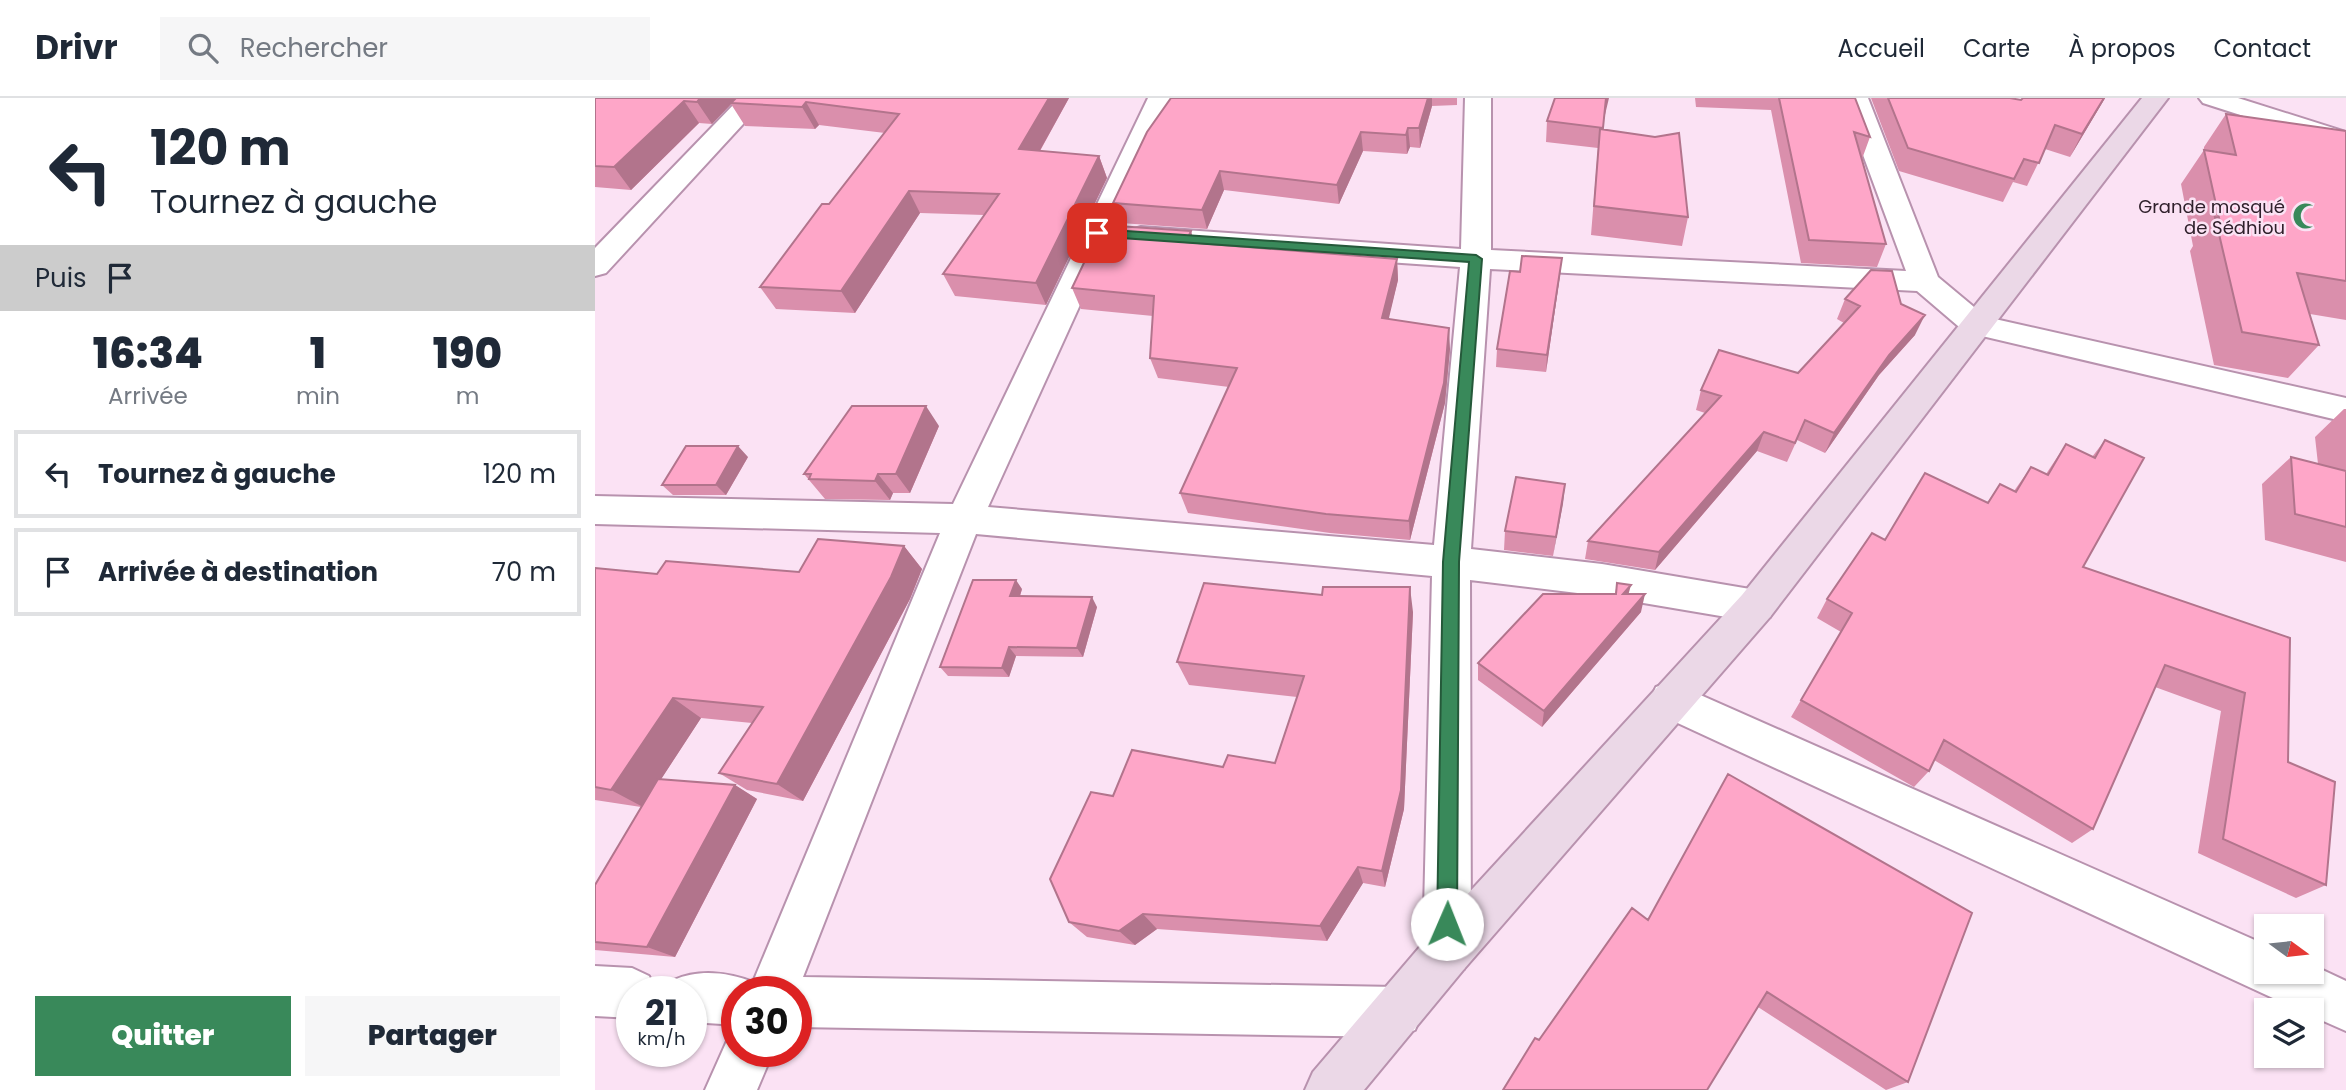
<!DOCTYPE html>
<html lang="fr">
<head>
<meta charset="utf-8">
<style>
  body { margin:0; font-family:Poppins,sans-serif; background:#f6f6f7; color:#1f2937; height:100vh; display:flex; flex-direction:column; font-size:26px; white-space:nowrap }
  * { box-sizing:border-box; margin:0 }
  p { font-size:23px; color:#747a83 }
  .icon { flex:none; width:38px; height:38px; fill:none; stroke:currentColor; stroke-width:2; stroke-linecap:round; stroke-linejoin:round }
  .map { position:relative; flex:1; overflow:hidden }
  .side { display:flex; flex-direction:column; background:#fff; width:595px }
  .side>* { flex:none }
  .banner { background:#fff; color:#1f2937; overflow:hidden }
  .needle { width:46px; rotate:105deg }
  .controls { position:absolute; left:1659px; top:816px; display:grid; gap:14px }
  .controls a { display:grid; place-items:center; width:70px; height:70px; border-radius:0px; background:#fff; box-shadow:0 2px 5px #0004; font-size:35px }
  .speed { position:absolute; left:21px; top:878px; display:flex; gap:14px; font-size:35px; font-weight:700; text-align:center }
  .speed>* { display:grid; place-content:center; width:91px; height:91px; border-radius:50%; background:#fff; box-shadow:0 2px 5px #0004; line-height:1 }
  .speed small { font-size:18px; font-weight:400 }
  .speed .limit { border:10px solid #d22; background:#fff; color:#111 }
  .pin { position:absolute; display:grid; place-items:center; width:60px; height:60px; color:#fff; margin:-30px; border-radius:14px; box-shadow:0 4px 10px #0006 }
  .me { position:absolute; width:77px; margin:-38px; rotate:1deg; stroke-linejoin:round; filter:drop-shadow(0 0 5px #0008) }
  .turn { display:flex; align-items:center; gap:24px; height:147px; padding:0 35px; font-size:32px }
  .turn .icon { width:91px; height:91px; stroke-width:2.5 }
  .turn b { display:block; font-size:49px; line-height:60px }
  .then { display:flex; align-items:center; height:66px; padding:0 35px; background:#0003; gap:14px; font-size:26px }
  .eta { display:flex; justify-content:space-evenly; align-items:center; height:119px; text-align:center }
  .eta b { font-size:42px; font-weight:800; line-height:49px }
  .button { display:flex; gap:14px; margin-top:auto; padding:14px 35px }
  .button a { flex:1; height:80px; border-radius:0px; background:#39895a; color:#fff; font-size:28px; font-weight:800; line-height:80px; text-align:center }
  .button a+a { background:#f6f6f7; color:#1f2937 }
  ul { padding:0; list-style:none }
  li { display:flex; align-items:center; gap:21px; height:88px; margin:0 14px 10px; padding:0 21px; border:4px solid #e0e1e3; border-radius:0px }
  li div { flex:1 }
  li b { display:block; font-size:26px }
  li em { font-style:normal }
  header { display:flex; align-items:center; gap:42px; box-sizing:border-box; height:98px; padding:0 35px; background:#fff; border-bottom:2px solid #e0e1e3 }
  header strong { font-size:33px }
  nav { display:flex; gap:38px; margin-inline-start:auto; font-size:24px }
  .search { width:490px; height:63px; background:#f6f6f7; display:flex; align-items:center; gap:18px; box-sizing:border-box; padding:0 24px; border-radius:0px; color:#747a83; font-size:26px }
  main { display:flex; flex:1; min-height:0 }
  .map>svg:first-child { display:block }
  .lines { fill:none; stroke-linecap:round; stroke-linejoin:round }
  .street-casing { stroke:#b892ae; stroke-width:4 }
  .secondary-casing { stroke:#b892ae; stroke-width:4 }
  .street { fill:#fff; fill-rule:evenodd }
  .secondary { fill:#ebd8e7; fill-rule:evenodd }
  .wall { fill:#da8fac }
  .shaded-wall { fill:#b2748c }
  .building { fill:#fea6c8; stroke:#b2748c; stroke-width:2 }
  .route { fill:#39895a; stroke:#25593a; stroke-width:2 }
  .labels { text-anchor:middle; dominant-baseline:central; stroke-width:5; stroke-linejoin:round; paint-order:stroke }
  .far-poi-label { font-size:18px; fill:#2f202b; stroke:#fbe2f4; text-anchor:end }
</style>
</head>
<body>
<header>
<strong>Drivr</strong>
<div class="search"><svg class="icon" aria-label="search" viewBox="0 0 24 24"><circle cx="10" cy="10" r="6"/><path d="M15 15l6 6"/></svg>Rechercher</div>
<nav><a>Accueil</a><a>Carte</a><a>À propos</a><a>Contact</a></nav>
</header>
<main>
<section class="side">
<div class="banner">
<div class="turn"><svg class="icon" aria-label="left" viewBox="0 0 24 24"><path d="M17 20v-9H6M10 6l-5 5 5 5"/></svg><div><b>120 m</b>Tournez à gauche</div></div>
<div class="then">Puis<svg class="icon" aria-label="arrive" viewBox="0 0 24 24"><path d="M6 21V4h12l-3 4 3 4H6"/></svg></div>
</div>
<div class="eta">
<div><b>16:34</b><p>Arrivée</p></div>
<div><b>1</b><p>min</p></div>
<div><b>190</b><p>m</p></div>
</div>
<ul>
<li><svg class="icon" aria-label="left" viewBox="0 0 24 24"><path d="M17 20v-9H6M10 6l-5 5 5 5"/></svg><div><b>Tournez à gauche</b></div><em>120 m</em></li>
<li><svg class="icon" aria-label="arrive" viewBox="0 0 24 24"><path d="M6 21V4h12l-3 4 3 4H6"/></svg><div><b>Arrivée à destination</b></div><em>70 m</em></li>
</ul>
<div class="button"><a>Quitter</a><a>Partager</a></div>
</section>
<div class="map">
<svg width="1751" height="992" viewBox="0 0 1751 992">
  <rect width="100%" height="100%" fill="#fbe2f4"/>
  <g class="lines">
    <g class="street-casing">
      <path id="street" d="M145,0H172L11,175L0,178V150Z
        M553,0H579L393,409L839,447L865,169L546,147L536,144L532,138L536,132L546,129L866,151L870,0H896V152L1311,173L1247,0H1273L1343,179L1391,219L1751,300V324L1370,234L1322,193L895,171L876,451L1007,466L1161,492L1175,497L1180,508L1175,519L1161,524L1007,498L875,482L876,854L869,871L852,878L835,871L828,854L837,478L381,436L208,879L802,889L820,896L827,914L820,932L802,939L201,929V894H142V927L96,924V894H73L79,882C103,871 133,874 158,884L345,435L0,426V398L358,406Z
        M1604,0H1643L1751,34V51L1608,5Z
        M1076,584L1671,847V873H1717V867L1751,883V933L1717,918V912H1704L1654,889L1061,615L1055,602L1061,589Z
        M0,868L37,870L54,878L61,894H37V920L0,918Z
        M142,933V954H178L162,992H110L135,936Z"/>
    </g>
    <g class="secondary-casing">
      <path id="secondary" d="M1547,0H1573L1175,519L869,871L769,992H710L718,974L835,837L1147,497Z"/>
    </g>
    <use href="#street" class="street"/>
    <use href="#secondary" class="secondary"/>
  </g>
  <path class="wall" d="M0,0H474L445,53L504,58L512,80L451,207L360,198L348,176L389,117L325,115L260,215L181,211L165,189L234,106L290,35L224,27L220,31L150,28L136,6L117,26L104,25L36,92L0,89Z
    M576,0H862V7L837,8L825,50L815,49L812,56L768,53L744,106L629,92L612,131L525,125L518,105Z
    M1100,0H1260L1275,39L1267,61L1291,146L1282,169L1206,165L1176,12L1101,9Z
    M1276,0H1415L1426,2L1428,0H1510L1475,59L1450,51L1432,88L1418,84L1408,104L1304,73Z
    M1631,16L1751,33V222L1715,216L1724,247L1693,280L1619,267L1595,153L1598,148L1586,86L1609,52V49Z
    M1009,18L1008,32L1093,119L1087,148L996,137L1003,50L951,44L952,23Z
    M599,145L802,161L803,182L793,221L855,251L850,305L815,442L735,435L593,415L585,395L634,289L563,280L555,260L558,218L486,211L477,190Z
    M925,174L965,177L951,274L901,269L902,251Z
    M1250,201L1306,206L1320,237L1284,277L1230,355L1202,342L1192,364L1162,353L1060,472L990,461L993,443L1110,315L1101,312L1106,292L1203,275L1249,225L1242,221Z
    M1749,311H1751V464L1670,442L1667,386L1696,359L1723,366L1720,339Z
    M344,328L315,395H298L295,402L230,401L209,376Z
    M1510,342L1488,469L1695,540L1693,664L1731,787L1701,800L1603,755L1626,613L1560,589L1498,731L1477,745L1339,662L1334,673L1319,689L1196,619L1246,534L1222,520L1232,501L1290,442L1392,405L1405,386L1419,393L1436,369L1451,376L1471,346L1497,359Z
    M153,359L131,397H78L67,387Z
    M970,386L958,458L909,452L910,433Z
    M309,448L327,471L315,501L208,703L152,692L124,675L157,625L106,620L66,681L140,687L162,701L80,859L0,852V787L46,709L0,702V470L62,476L204,474Z
    M1022,485L1033,496L1046,514L947,629L883,582V565L1020,496Z
    M427,491L425,498L502,509L488,559L421,558L414,579L353,578L345,569Z
    M818,514L809,711L790,789L768,785L732,843L562,831L540,847L492,839L474,824L628,669L680,665L702,599L594,587L582,564Z
    M1133,676L1313,984L1291,992L1163,909L944,942L1053,822Z"/>
  <path class="shaded-wall" d="M105,0H142L117,26L102,4Z
    M454,0H474L433,74L424,51Z
    M833,0H837V8L825,50L824,30Z
    M1011,0H1014L1009,21Z
    M1509,0H1510L1475,59L1487,36Z
    M89,3L104,25L36,92L19,69Z
    M211,4L224,27L220,31L207,9Z
    M813,30L815,49L812,56L811,37Z
    M766,34L768,53L744,106L742,87Z
    M504,58L512,80L451,207L441,185Z
    M625,73L629,92L612,131L607,112Z
    M314,93L325,115L260,215L246,193Z
    M596,133L602,154L591,144Z
    M967,160L965,177L951,274L952,257Z
    M802,161L803,182L789,241L787,220Z
    M1330,217L1320,237L1284,277L1230,355L1239,335L1294,257Z
    M854,230L855,251L850,305L815,442L814,423Z
    M331,308L344,328L315,395L301,376Z
    M1169,334L1162,353L1060,472L1064,454Z
    M143,348L153,359L131,397L121,387Z
    M283,376L298,395L295,402L280,383Z
    M970,386L968,406L958,458L961,439Z
    M309,448L327,471L315,501L208,703L182,686Z
    M421,482L427,491L422,507L415,498Z
    M1036,487L1031,505L1028,496Z
    M815,489L818,514L809,711L790,789L787,773Z
    M1050,496L1046,514L947,629L949,613Z
    M497,499L502,509L488,559L482,550Z
    M414,549L421,558L414,579L407,570Z
    M78,600L106,620L48,709L16,692Z
    M140,687L162,701L80,859L52,849Z
    M763,769L768,785L732,843L725,828Z
    M548,816L562,831L540,847L524,833Z"/>
  <path class="building" d="M0,0H105L102,4L89,3L19,69L0,68Z
    M141,0H454L424,51L504,58L441,185L348,176L404,96L314,93L246,193L165,189L227,106H234L304,16L211,4L207,9L136,5Z
    M576,0H833L824,30H813L811,37L766,34L742,87L625,73L607,112L518,105L552,34Z
    M960,0H1011L1008,30L952,23Z
    M1184,0H1260L1275,39L1259,34L1291,146L1214,142Z
    M1293,0H1415L1426,2L1428,0H1509L1487,36L1460,27L1444,65L1429,61L1419,81L1313,50Z
    M1631,16L1751,33V183L1702,175L1724,247L1647,234L1620,119L1624,120L1609,52L1641,57Z
    M1005,31L1060,39L1084,35L1093,119L999,108Z
    M507,127L596,133L591,144L802,161L787,220L854,230L849,285L814,423L731,416L585,395L642,270L555,260L559,198L477,190Z
    M927,158L967,160L952,257L902,251L915,173L925,174Z
    M1276,172L1297,173L1306,206L1330,217L1294,257L1239,335L1210,322L1200,345L1169,334L1064,454L993,443L1126,298L1106,292L1124,252L1203,275L1265,208L1250,201Z
    M257,308H331L301,376H283L280,383L214,381L216,376H209Z
    M1510,342L1549,360L1488,469L1695,540L1693,664L1740,684L1731,787L1628,741L1650,595L1570,567L1498,731L1349,642L1334,673L1206,602L1257,515L1232,501L1277,435L1290,442L1330,375L1393,405L1405,386L1421,394L1436,369L1453,377L1471,346L1500,360Z
    M91,348H143L121,387H67Z
    M1696,359L1751,373V429L1700,416Z
    M921,379L970,386L961,439L910,433Z
    M223,441L309,448L296,479L182,686L124,675L168,609L78,600L16,692L0,689V470L62,476L71,463L204,474Z
    M378,482H421L415,498L497,499L482,550L414,549L407,570L345,569Z
    M609,485L727,497L728,489H815L806,692L787,773L763,769L725,828L548,816L524,833L474,824L455,781L496,694L518,698L537,652L628,669L633,657L680,665L709,578L582,564Z
    M1022,485L1036,487L1028,496H1050L949,613L883,565L948,496H1021Z
    M1133,676L1377,815L1313,984L1172,894L1112,992H908L940,940L944,942L1037,810L1053,822Z
    M63,681L140,687L52,849L0,844V787Z"/>
  <path class="route" d="M502,131L881,157L887,161L864,464L862,826L859,833L852,836L845,833L842,826L848,464L874,164L498,138V132Z"/>
  <defs>
    <g id="mosque-bare" transform="scale(2.1)"><path d="M3.5-4.9A6 6 0 1 0 3.5 4.9A5 5 0 1 1 3.5-4.9Z" fill="#39895a" stroke="#fbe2f4" stroke-width="2.5" paint-order="stroke"/></g>
  </defs>
  <g fill-rule="evenodd">
    <use href="#mosque-bare" x="1711" y="118"/>
  </g>
  <g class="labels">
    <g class="far-poi-label">
      <text x="1690" y="108">Grande mosqué<tspan x="1690" dy="21">de Sédhiou</tspan></text>
    </g>
  </g>
</svg>
<div class="controls">
<a><svg class="needle" viewBox="-14 -14 28 28"><path d="M0-13l5 13h-10z" fill="#e53935"/><path d="M0 13l5-13h-10z" fill="#747a83"/></svg></a>
<a><svg class="icon" aria-label="layers" viewBox="0 0 24 24"><path d="M12 4l9 5-9 5-9-5zM3 14l9 5 9-5"/></svg></a>
</div>
<div class="speed"><div>21<small>km/h</small></div><div class="limit">30</div></div>
<div class="pin" style="left:502px;top:135px;background:#d93025"><svg class="icon" aria-label="arrive" viewBox="0 0 24 24"><path d="M6 21V4h12l-3 4 3 4H6"/></svg></div>
<svg class="me" style="left:852px;top:826px" viewBox="-20 -20 40 40"><circle r="19" fill="#fff"/><path d="M0-13L10 11 0 6-10 11z" fill="#39895a"/></svg>
</div>
</main>
</body>
</html>
